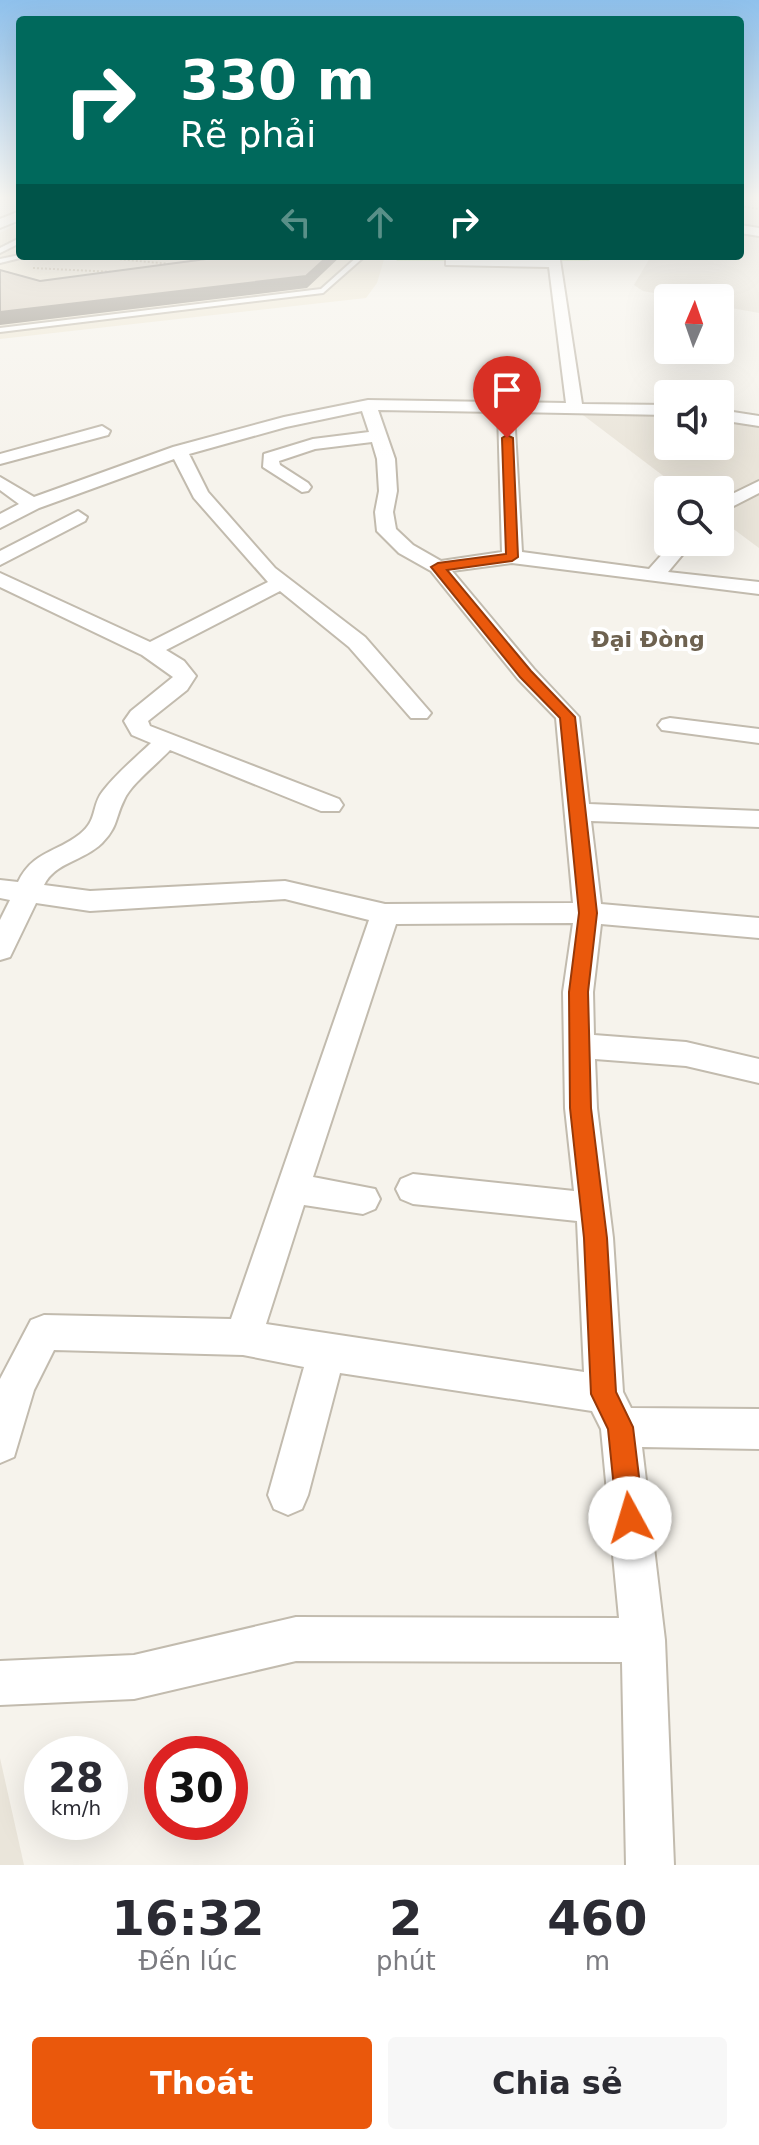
<!DOCTYPE html>
<html lang="vi">
<head>
<meta charset="utf-8">
<style>
  body { margin:0; font-family:"DejaVu Sans",sans-serif; background:#f7f7f7; color:#2b2b33; height:100vh; display:flex; flex-direction:column; font-size:30px; white-space:nowrap }
  * { box-sizing:border-box; margin:0 }
  p { font-size:26px; color:#7c7c81 }
  .icon { flex:none; width:44px; height:44px; fill:none; stroke:currentColor; stroke-width:2; stroke-linecap:round; stroke-linejoin:round }
  .map { position:relative; height:1865px; overflow:hidden }
  .drawer { display:flex; flex-direction:column; background:#fff; flex:1 }
  .drawer>* { flex:none }
  .banner { position:absolute; left:16px; top:16px; width:728px; height:244px; border-radius:8px; box-shadow:0 8px 32px #0002; background:#00695c; color:#fff; overflow:hidden }
  .needle { width:52px; rotate:2deg }
  .controls { position:absolute; left:654px; top:284px; display:grid; gap:16px }
  .controls a { display:grid; place-items:center; width:80px; height:80px; border-radius:8px; background:#fff; box-shadow:0 8px 32px #0002; font-size:40px }
  .speed { position:absolute; left:24px; top:1736px; display:flex; gap:16px; font-size:40px; font-weight:700; text-align:center }
  .speed>* { display:grid; place-content:center; width:104px; height:104px; border-radius:50%; background:#fff; box-shadow:0 8px 32px #0002; line-height:1 }
  .speed small { font-size:20px; font-weight:400 }
  .speed .limit { border:12px solid #d22; background:#fff; color:#111 }
  .pin { position:absolute; display:grid; place-items:center; width:68px; height:68px; color:#fff; margin:-82px -34px; border-radius:50% 50% 50% 0; rotate:-45deg; box-shadow:0 0 8px #0007 }
  .pin .icon { rotate:45deg }
  .me { position:absolute; width:88px; margin:-44px; rotate:354deg; stroke-linejoin:round; filter:drop-shadow(0 0 6px #0008) }
  .turn { display:flex; align-items:center; gap:28px; height:168px; padding:0 32px; font-size:36px }
  .turn .icon { width:104px; height:104px; stroke-width:2.5 }
  .turn b { display:block; font-size:56px; line-height:68px }
  .lanes { display:flex; align-items:center; height:76px; padding:0 32px; background:#0003; justify-content:center; gap:40px; direction:ltr }
  .lanes .off { opacity:.35 }
  .eta { display:flex; justify-content:space-evenly; align-items:center; height:136px; text-align:center }
  .eta b { font-size:48px; font-weight:700; line-height:56px }
  .action { display:flex; gap:16px; margin-top:auto; padding:16px 32px }
  .action a { flex:1; height:92px; border-radius:8px; background:#ea580c; color:#fff; font-size:32px; font-weight:700; line-height:92px; text-align:center }
  .action a+a { background:#f7f7f7; color:#2b2b33 }
  .map>svg:first-child { display:block }
  .residential { fill:#eae5da }
  .education { fill:#efe8d6 }
  .green { fill:#d2eab5 }
  .lines { fill:none; stroke-linecap:round; stroke-linejoin:round }
  .service-casing { stroke:#c2bbae; stroke-width:4 }
  .minor-casing { stroke:#c2bbae; stroke-width:4 }
  .path { stroke:#c4b79f; stroke-width:2; stroke-dasharray:2 2; stroke-linecap:butt }
  .service { fill:#fff; fill-rule:evenodd }
  .minor { fill:#fff; fill-rule:evenodd }
  .shaded-wall { fill:#979187 }
  .building { fill:#d8cfc1; stroke:#979187; stroke-width:2 }
  .route { fill:#ea580c; stroke:#983908; stroke-width:2 }
  .labels { text-anchor:middle; dominant-baseline:central; stroke-width:8; stroke-linejoin:round; paint-order:stroke }
  .far-quarter-label { font-size:22px; font-weight:bold; fill:#6e6250; stroke:#fff }
</style>
</head>
<body>
<div class="map">
<svg width="759" height="1865" viewBox="0 0 759 1865">
  <rect width="100%" height="100%" fill="#f6f3ec"/>
  <path class="residential" d="M740,198H759V313L720,306V298H680L643,291L634,285L651,256H740Z
    M575,409L668,410V446H720V415L759,421V548L720,519V490H682Z
    M0,1758L24,1865H0Z"/>
  <path class="education" d="M20,223V256H385L377,283L366,298L0,339V233Z"/>
  <path class="green" d="M402,256H594L589,261H396Z"/>
  <g class="lines">
    <g class="service-casing">
      <path id="service" d="M20,238V243L0,253V248Z
        M20,255L28,256L0,263V259Z
        M358,256H365L323,293L0,332V328L321,289Z"/>
    </g>
    <g class="minor-casing">
      <path id="minor" d="M20,211V220L0,228V219Z
        M740,225L759,228V236L740,233Z
        M451,258L560,260L582,404L668,405V415L514,412L522,552L649,569L673,542H693L668,572L759,582V594L512,563L452,571L534,669L579,717L589,804L759,811V827L591,821L601,904L759,918V938L601,924L593,992L594,1035L686,1042L759,1059V1083L686,1066L595,1059L597,1108L613,1238L623,1392L631,1408L759,1409V1449L642,1447L665,1640L674,1865H626L622,1662L296,1661L134,1699L0,1705V1661L134,1655L296,1617L619,1618L601,1429L592,1411L340,1373L308,1495L302,1509L288,1515L274,1509L268,1495L304,1367L243,1355L54,1350L34,1390L14,1457L0,1463V1379L31,1320L44,1315L231,1319L369,920L285,899L90,911L36,903L10,957L0,960V920L10,900L0,898V880L18,882C33,851 56,853 80,834C98,820 91,806 103,791C116,774 135,758 151,743L132,735L124,721L131,711L173,677L142,655L0,587V573L150,642L268,582L194,498L174,459L39,508L0,528V514L19,504L0,490V477L34,497L173,447L284,417L368,400L566,403L549,267L446,265V259ZM378,410L498,412L502,552L441,561L413,545L396,529L393,512L397,491L395,459ZM362,411L369,432L313,439L264,454L263,467L302,492L308,491L311,487L308,483L280,465L279,461L315,449L372,442L377,459L379,491L375,512L377,531L399,553L431,571L518,679L556,718L573,903L385,904L285,881L90,891L44,885C55,862 84,861 102,843C118,827 115,818 124,800C130,785 158,763 170,750L321,811H339L343,805L339,799L150,726L148,721L187,690L196,676L184,661L166,650L280,591L349,647L411,718H427L431,713L365,637L275,568L208,492L189,454L286,427ZM573,923L563,992L565,1108L574,1191L413,1174L401,1179L396,1189L401,1199L413,1204L577,1221L584,1372L266,1324L304,1205L363,1214L375,1209L380,1199L375,1189L313,1177L396,924Z
        M720,410L759,416V426L720,420Z
        M102,426L110,431L108,435L0,464V454Z
        M759,481V493L720,513V500Z
        M78,511L87,517L85,521L0,565V551Z
        M670,718L759,729V743L662,730L658,725L662,720Z"/>
    </g>
    <path class="path" d="M740,206L759,209
      M84,256L171,264
      M188,263L208,256
      M33,268L114,272"/>
    <use href="#service" class="service"/>
    <use href="#minor" class="minor"/>
  </g>
  <path class="shaded-wall" d="M328,256H341L307,288L0,325V312Z"/>
  <path class="building" d="M214,256H328L306,276L0,312V270L40,281L206,259Z"/>
  <linearGradient id="sky" x2="0" y2="1"><stop stop-color="#8fc1ec"/><stop offset="0.43" stop-color="#fbfaf6"/><stop offset="1" stop-color="#fbfaf6" stop-opacity="0"/></linearGradient>
  <rect width="759" height="459" fill="url(#sky)"/>
  <path class="route" d="M507,435L513,438L518,557L512,561L447,570L531,671L575,717L597,913L588,992L591,1108L607,1238L616,1392L633,1427L644,1518L640,1528L630,1532L621,1528L617,1518L608,1429L591,1394L584,1238L570,1108L569,992L579,913L560,718L520,677L431,567L438,563L506,554L502,438Z"/>
  <g class="labels">
    <g class="far-quarter-label">
      <text x="648" y="639">Đại Đòng</text>
    </g>
  </g>
</svg>
<div class="controls">
<a><svg class="needle" viewBox="-14 -14 28 28"><path d="M0-13l5 13h-10z" fill="#e53935"/><path d="M0 13l5-13h-10z" fill="#7c7c81"/></svg></a>
<a><svg class="icon" aria-label="sound" viewBox="0 0 24 24"><path d="M4 9h4l5-4v14l-5-4H4zM17 9q2 3 0 6"/></svg></a>
<a><svg class="icon" aria-label="search" viewBox="0 0 24 24"><circle cx="10" cy="10" r="6"/><path d="M15 15l6 6"/></svg></a>
</div>
<div class="speed"><div>28<small>km/h</small></div><div class="limit">30</div></div>
<div class="pin" style="left:507px;top:438px;background:#d93025"><svg class="icon" aria-label="arrive" viewBox="0 0 24 24"><path d="M6 21V4h12l-3 4 3 4H6"/></svg></div>
<svg class="me" style="left:630px;top:1518px" viewBox="-20 -20 40 40"><circle r="19" fill="#fff"/><path d="M0-13L10 11 0 6-10 11z" fill="#ea580c"/></svg>
<div class="banner">
<div class="turn"><svg class="icon" aria-label="right" viewBox="0 0 24 24"><path d="M7 20v-9h11M14 6l5 5-5 5"/></svg><div><b>330 m</b>Rẽ phải</div></div>
<div class="lanes"><svg class="icon off" aria-label="left" viewBox="0 0 24 24"><path d="M17 20v-9H6M10 6l-5 5 5 5"/></svg><svg class="icon off" aria-label="ahead" viewBox="0 0 24 24"><path d="M12 20V5M6 11l6-6 6 6"/></svg><svg class="icon" aria-label="right" viewBox="0 0 24 24"><path d="M7 20v-9h11M14 6l5 5-5 5"/></svg></div>
</div>
</div>
<section class="drawer">
<div class="eta">
<div><b>16:32</b><p>Đến lúc</p></div>
<div><b>2</b><p>phút</p></div>
<div><b>460</b><p>m</p></div>
</div>
<div class="action"><a>Thoát</a><a>Chia sẻ</a></div>
</section>
</body>
</html>
